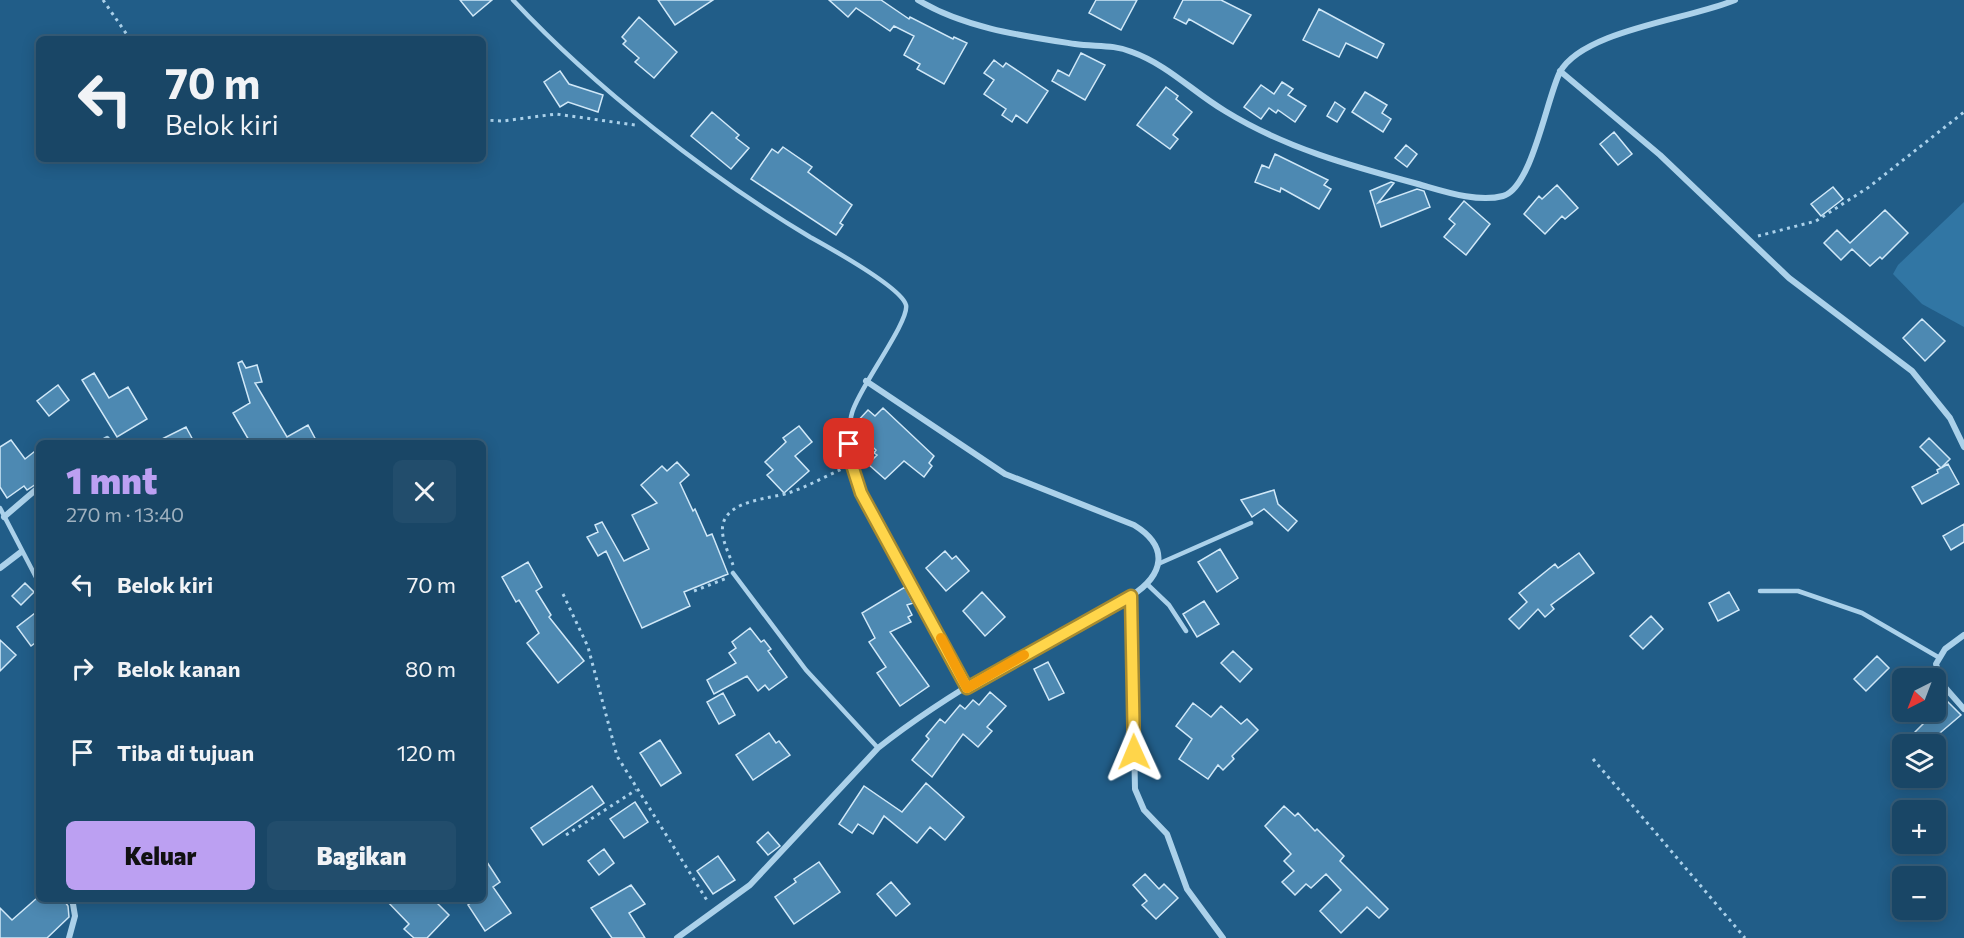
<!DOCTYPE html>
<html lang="id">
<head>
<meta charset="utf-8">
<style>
  body { margin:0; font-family:Commissioner,sans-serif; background:#224d6c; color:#f1f3f6; height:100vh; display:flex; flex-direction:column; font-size:22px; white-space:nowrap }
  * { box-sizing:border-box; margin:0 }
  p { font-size:20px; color:#9fb1bf }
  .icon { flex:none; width:33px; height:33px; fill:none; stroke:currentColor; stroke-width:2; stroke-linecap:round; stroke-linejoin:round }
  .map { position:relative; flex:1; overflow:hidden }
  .details { position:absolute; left:36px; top:440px; width:450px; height:462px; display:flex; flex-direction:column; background:#194666; border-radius:9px; box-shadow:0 3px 15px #0003,0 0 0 2px #375e7a }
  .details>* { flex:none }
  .top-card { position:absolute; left:36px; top:36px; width:450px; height:126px; border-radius:9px; box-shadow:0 3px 15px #0003,0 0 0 2px #375e7a; background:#194666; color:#f1f3f6; overflow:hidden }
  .needle { width:39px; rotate:222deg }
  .buttons { position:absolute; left:1892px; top:668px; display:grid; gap:12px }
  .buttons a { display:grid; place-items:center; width:54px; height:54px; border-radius:9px; background:#194666; box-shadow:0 3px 15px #0003,0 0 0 2px #375e7a; font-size:30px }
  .pin { position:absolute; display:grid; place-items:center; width:51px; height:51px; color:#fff; margin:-26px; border-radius:12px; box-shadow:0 3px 9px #0006 }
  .me { position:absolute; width:66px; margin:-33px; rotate:359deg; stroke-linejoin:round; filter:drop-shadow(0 0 4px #0008) }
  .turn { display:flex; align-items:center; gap:21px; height:126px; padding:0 30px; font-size:27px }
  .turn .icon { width:78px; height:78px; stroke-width:2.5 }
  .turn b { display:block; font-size:42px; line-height:51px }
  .round { display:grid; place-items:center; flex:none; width:63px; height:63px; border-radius:9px; background:#224d6c }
  .head { display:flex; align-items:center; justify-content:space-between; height:102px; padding:0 30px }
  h1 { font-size:36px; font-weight:800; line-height:45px; color:#bca0f2 }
  .action { display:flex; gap:12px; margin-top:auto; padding:12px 30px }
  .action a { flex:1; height:69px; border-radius:9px; background:#bca0f2; color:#111; font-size:24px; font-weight:800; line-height:69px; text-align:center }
  .action a+a { background:#224d6c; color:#f1f3f6 }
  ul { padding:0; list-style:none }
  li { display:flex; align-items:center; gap:18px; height:84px; padding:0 30px }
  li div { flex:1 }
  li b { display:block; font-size:22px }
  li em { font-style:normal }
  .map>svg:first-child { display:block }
  .green { fill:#3176a4 }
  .building { fill:#4d89b2; stroke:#d0e8f8; stroke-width:1.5 }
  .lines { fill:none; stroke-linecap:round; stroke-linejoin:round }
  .path { stroke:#abd1ea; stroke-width:3; stroke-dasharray:3 4.5; stroke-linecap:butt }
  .service { stroke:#abd1ea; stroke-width:4.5 }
  .minor { stroke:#abd1ea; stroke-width:6 }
  .route-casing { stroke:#a68a30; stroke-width:15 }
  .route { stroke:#ffd54a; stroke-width:10 }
  .slow { stroke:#f59e0b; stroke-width:10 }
</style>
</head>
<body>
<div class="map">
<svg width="1964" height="938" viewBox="0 0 1964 938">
  <rect width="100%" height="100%" fill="#215d88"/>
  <path class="green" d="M1964,202V327L1922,304L1893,274L1898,265Z"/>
  <path class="building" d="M460,0H492L473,16Z
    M658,0H713L675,25Z
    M829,0H881L909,19L910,17L953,39L954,37L967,43L944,84L917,69L920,64L904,55L914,36L894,26L890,31L856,8L848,17Z
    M1096,0H1137L1121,30L1089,13Z
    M1183,0H1221L1251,15L1233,44L1189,19L1186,24L1174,18Z
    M1319,9L1384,44L1377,58L1346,43L1339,57L1303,40Z
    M639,17L677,52L654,78L635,62L639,58L623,44L626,41L622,37Z
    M1081,53L1105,65L1085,100L1052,81L1058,70L1069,76Z
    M994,60L1003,67L1006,63L1048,91L1027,123L1016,115L1012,122L1002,115L1006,109L984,94L994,80L984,73Z
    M560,71L569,84L603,95L598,112L568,102L560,107L544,82Z
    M1282,82L1293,89L1288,95L1306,106L1295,122L1278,110L1276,113L1269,108L1261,119L1244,107L1261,85L1274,94Z
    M1166,87L1178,96L1176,99L1192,112L1173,135L1178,139L1170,149L1137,125Z
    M1365,92L1387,105L1382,113L1391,119L1383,132L1352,112Z
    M1335,102L1345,109L1337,122L1327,116Z
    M712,112L739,135L736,138L749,148L731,169L691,136Z
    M1614,132L1632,154L1618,165L1600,144Z
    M1406,145L1417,154L1407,167L1395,158Z
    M783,147L812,167L808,172L852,205L840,223L843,225L836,235L751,179L772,149L778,153Z
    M1275,154L1328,180L1324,185L1331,189L1319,209L1281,188L1280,192L1255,182L1262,165L1269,168Z
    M1391,182L1394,183L1378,203L1417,189L1424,191L1430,207L1381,227L1370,191Z
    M1557,185L1578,208L1565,219L1562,216L1545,234L1524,214L1539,196L1542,199Z
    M1833,187L1843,199L1821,216L1811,204Z
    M1464,201L1490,224L1466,255L1444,237L1455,224L1449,219Z
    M1885,210L1908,233L1882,259L1880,257L1870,266L1852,249L1841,260L1824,243L1837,230L1850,243Z
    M1922,319L1945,341L1925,361L1903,338Z
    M242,361L246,368L257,365L262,382L255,383L287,437L308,425L317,442H250L233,413L250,403L238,363Z
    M94,373L109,398L128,387L147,419L117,437L82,380Z
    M58,385L69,400L49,416L37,401Z
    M883,408L934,456L929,463L932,466L924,477L904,461L885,479L868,464L877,455L874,453L876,450L854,430V425L868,410L875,416Z
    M799,426L812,442L795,456L809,471L784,493L767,475L773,470L765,462L786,442L783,438Z
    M186,427L194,442H156Z
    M1929,438L1950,459L1941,468L1948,464L1959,484L1922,504L1912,487L1938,473L1937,470L1941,468L1920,447Z
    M11,440L25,459L39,448V482L27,490L24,486L7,498L0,487V447Z
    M677,462L689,475L680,483L693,511L695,509L707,536L712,534L728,574L684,592L690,606L642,628L606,551L598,556L587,537L598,532L595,525L602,522L624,561L649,549L632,515L657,503L641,485L662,466L667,471Z
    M1274,490L1278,504L1297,521L1288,531L1264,509L1252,517L1241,500Z
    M1964,524V542L1951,550L1943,536Z
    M1220,549L1238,578L1217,592L1198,562Z
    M945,551L952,559L956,556L969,571L946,591L926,568Z
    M1579,553L1594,573L1551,605L1554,609L1545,617L1538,609L1519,629L1509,619L1527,602L1519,593L1555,564L1558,568Z
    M528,562L542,587L536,591L551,615L549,617L584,661L558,683L527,643L539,633L519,600L516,602L502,577Z
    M25,583L34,592L21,605L12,596Z
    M905,587L913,603L907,605L912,615L908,617L911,622L890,632L929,686L900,706L877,673L886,667L869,642L875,638L862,613Z
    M982,592L1005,617L985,636L963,611Z
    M1729,592L1739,610L1718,621L1709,603Z
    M1204,601L1219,624L1197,637L1183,614Z
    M39,610V640L31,646L17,627Z
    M1651,616L1663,629L1643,649L1630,636Z
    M750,628L761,642L764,640L771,649L768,651L787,677L769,690L765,685L758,691L747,676L714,694L707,680L736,663L729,653L736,648L732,642Z
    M0,640L16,655L0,671Z
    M1233,651L1252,669L1240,682L1221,663Z
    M1877,656L1889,668L1866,691L1854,679Z
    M1048,662L1064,693L1049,700L1034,669Z
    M990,692L1006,706L987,727L992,731L978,747L963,734L932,777L912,760L929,739L926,736L940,719L945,723L960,705L965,709L973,700L979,705Z
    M723,693L735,715L719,724L707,702Z
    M1942,696L1961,715L1927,744L1915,732L1929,718L1922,711H1935V703Z
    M1193,703L1211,717L1221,706L1241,724L1247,719L1258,730L1232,756L1234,759L1223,770L1218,765L1208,779L1179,759L1192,739L1176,726Z
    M769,733L776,743L779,741L790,755L753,780L736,755Z
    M660,740L681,773L661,786L640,753Z
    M926,783L964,817L945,840L930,827L917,843L884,816L873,834L858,824L852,833L839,824L864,786L902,812Z
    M592,786L604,803L543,845L531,828Z
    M635,802L648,822L624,838L610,819Z
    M1284,806L1295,816L1298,813L1315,831L1317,829L1344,856L1340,861L1388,909L1379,918L1367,907L1341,933L1320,911L1341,890L1326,874L1311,888L1306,884L1295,895L1282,882L1294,871L1284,861L1291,854L1265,826Z
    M768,832L780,846L768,855L757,842Z
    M604,849L614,863L599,875L588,861Z
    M483,856L500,882L493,887L511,913L485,931L468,905L477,898H483Z
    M718,856L735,880L713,894L697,871Z
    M819,862L840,892L794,924L775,897L796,882L794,879Z
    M1145,874L1159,889L1164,884L1178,898L1156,919L1142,905L1147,901L1133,885Z
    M891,882L910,904L896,916L877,894Z
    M631,885L645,904L629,913L645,938H612L591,908Z
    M37,898H62L68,906L69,917L47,938H0V908L12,920Z
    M384,898H432L449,915L427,938H414L404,929L409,924Z"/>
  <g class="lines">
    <path class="path" d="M103,0L130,39
      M483,120L503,121L556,114L635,125
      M1758,236L1816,221L1869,187L1964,112
      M733,565C729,554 720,537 723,524C729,500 769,499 788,493C807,487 826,476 844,468
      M694,591L727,578
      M563,594L588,647L617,756L708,902
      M1593,759L1745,938
      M566,835L636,790"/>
    <path class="service" d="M513,0C594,87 708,176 810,237C828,247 901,287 906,305C910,321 858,389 852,413C849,422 850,434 849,444
      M0,508L39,583
      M1158,564L1251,523
      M733,573L806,670L878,748
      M1147,584L1169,605L1186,631
      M1760,591H1798L1862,613L1938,657"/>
    <path class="minor" d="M918,0C964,28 1023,36 1075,44C1095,47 1113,44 1132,52C1168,65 1193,92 1225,111C1285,148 1351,166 1418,184C1443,191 1477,203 1503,196C1532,188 1547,97 1560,72C1583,30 1691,19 1735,0
      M1560,71L1660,155L1789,278L1912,371L1950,418L1964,447
      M102,442L107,439
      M849,444L852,465L861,493L967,688
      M4,517L39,487
      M0,568L21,552
      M1131,596L1135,789L1144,810L1167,834L1187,889L1223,938
      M1964,635L1945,649L1936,664L1942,684L1964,709
      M69,938L75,916L72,898
      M677,938L750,885L878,748C954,688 1045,641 1131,596C1164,575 1170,547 1134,525L1005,474L866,381"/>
  </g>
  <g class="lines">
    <g class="route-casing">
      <path id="route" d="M849,444L852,465L861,493L967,688L1131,596L1134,752"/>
    </g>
    <use href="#route" class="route"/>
    <path class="slow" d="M941,638L967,688L1024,655"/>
  </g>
</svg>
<div class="buttons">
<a><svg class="needle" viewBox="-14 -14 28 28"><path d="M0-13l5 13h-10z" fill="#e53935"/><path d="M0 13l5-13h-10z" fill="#9fb1bf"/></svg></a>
<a><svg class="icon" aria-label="layers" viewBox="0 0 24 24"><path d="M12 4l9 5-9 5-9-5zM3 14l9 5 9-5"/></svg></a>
<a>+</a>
<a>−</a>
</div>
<div class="pin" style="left:849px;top:444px;background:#d93025"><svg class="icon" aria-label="arrive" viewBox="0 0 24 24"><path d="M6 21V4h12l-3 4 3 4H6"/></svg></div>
<svg class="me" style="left:1134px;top:752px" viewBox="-20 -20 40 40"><path d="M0-17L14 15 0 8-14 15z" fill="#ffd54a" stroke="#fff" stroke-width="4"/></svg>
<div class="top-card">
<div class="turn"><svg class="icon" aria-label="left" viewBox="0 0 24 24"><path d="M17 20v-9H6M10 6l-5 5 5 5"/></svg><div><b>70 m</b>Belok kiri</div></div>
</div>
<section class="details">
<div class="head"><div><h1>1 mnt</h1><p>270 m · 13:40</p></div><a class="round"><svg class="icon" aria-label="close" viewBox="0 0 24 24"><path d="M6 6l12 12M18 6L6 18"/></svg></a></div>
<ul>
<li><svg class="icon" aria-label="left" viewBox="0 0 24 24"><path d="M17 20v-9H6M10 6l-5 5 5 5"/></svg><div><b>Belok kiri</b></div><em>70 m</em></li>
<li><svg class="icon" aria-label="right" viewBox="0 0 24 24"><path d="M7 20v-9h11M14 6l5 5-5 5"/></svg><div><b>Belok kanan</b></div><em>80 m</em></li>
<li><svg class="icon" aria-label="arrive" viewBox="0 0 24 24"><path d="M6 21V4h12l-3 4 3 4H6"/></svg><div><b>Tiba di tujuan</b></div><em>120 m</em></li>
</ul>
<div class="action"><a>Keluar</a><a>Bagikan</a></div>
</section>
</div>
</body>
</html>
